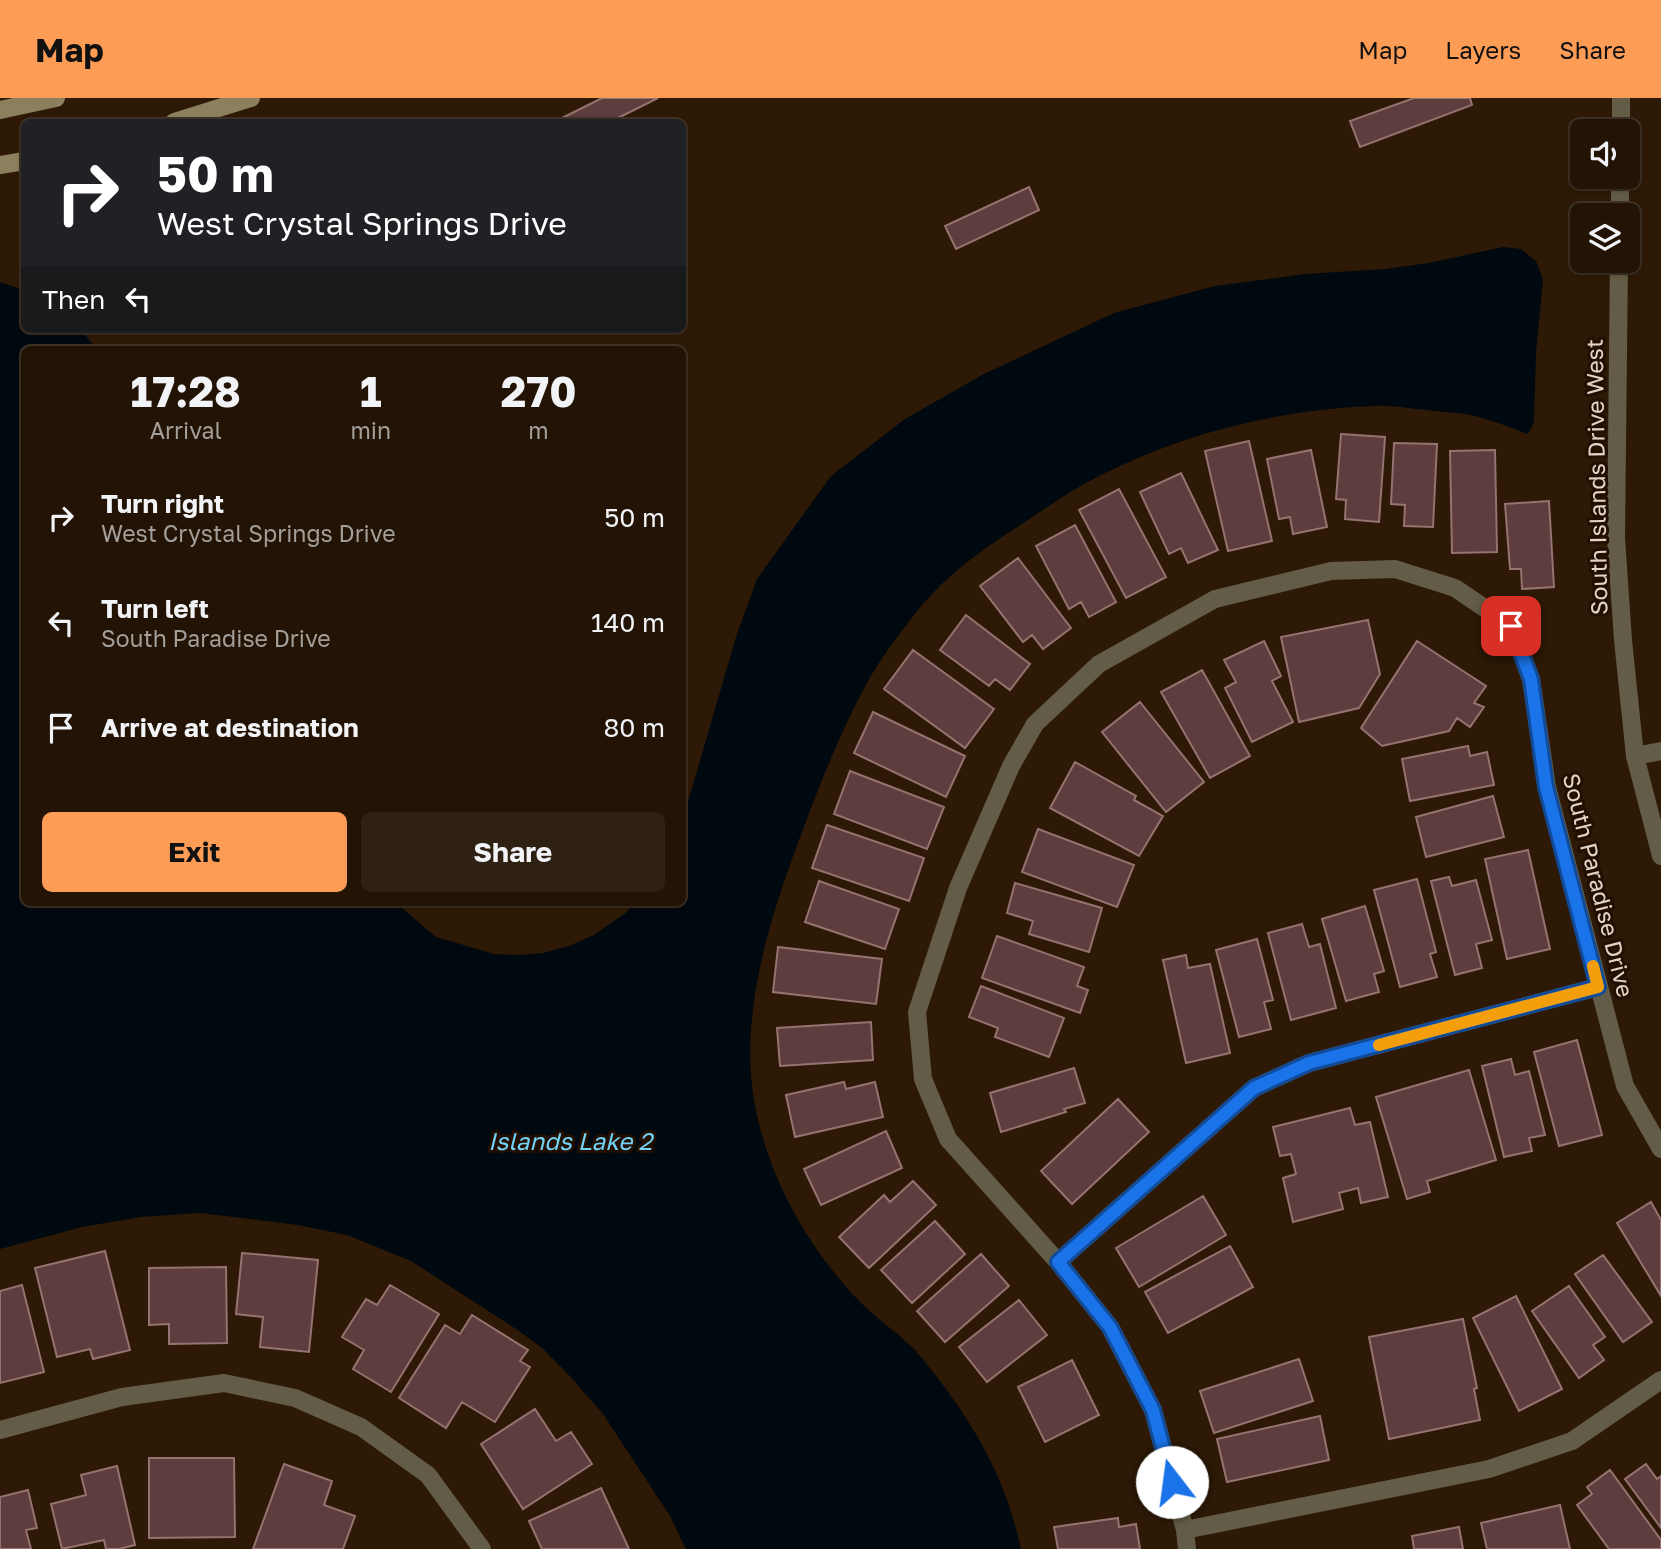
<!DOCTYPE html>
<html lang="en">
<head>
<meta charset="utf-8">
<style>
  body { margin:0; font-family:"Golos Text",sans-serif; background:#2e2013; color:#f1f3f6; height:100vh; display:flex; flex-direction:column; font-size:26px; white-space:nowrap }
  * { box-sizing:border-box; margin:0 }
  p { font-size:23px; color:#a29e9a }
  .icon { flex:none; width:38px; height:38px; fill:none; stroke:currentColor; stroke-width:2; stroke-linecap:round; stroke-linejoin:round }
  .map { position:relative; flex:1; overflow:hidden }
  .panel { position:absolute; left:21px; top:248px; width:665px; height:560px; display:flex; flex-direction:column; background:#221304; border-radius:10px; box-shadow:0 2px 5px #0004,0 0 0 2px #3f3226 }
  .panel>* { flex:none }
  .guide { position:absolute; left:21px; top:21px; width:665px; height:214px; border-radius:10px; box-shadow:0 2px 5px #0004,0 0 0 2px #3f3226; background:#202124; color:#fff; overflow:hidden }
  .tools { position:absolute; left:1570px; top:21px; display:grid; gap:14px }
  .tools a { display:grid; place-items:center; width:70px; height:70px; border-radius:10px; background:#221304; box-shadow:0 2px 5px #0004,0 0 0 2px #3f3226; font-size:35px }
  .pin { position:absolute; display:grid; place-items:center; width:60px; height:60px; color:#fff; margin:-30px; border-radius:14px; box-shadow:0 4px 10px #0006 }
  .me { position:absolute; width:77px; margin:-38px; rotate:345deg; stroke-linejoin:round; filter:drop-shadow(0 0 5px #0008) }
  .turn { display:flex; align-items:center; gap:24px; height:147px; padding:0 21px; font-size:32px }
  .turn .icon { width:91px; height:91px; stroke-width:2.5 }
  .turn b { display:block; font-size:49px; line-height:60px }
  .then { display:flex; align-items:center; height:66px; padding:0 21px; background:#0003; gap:14px; font-size:26px }
  .eta { display:flex; justify-content:space-evenly; align-items:center; height:119px; text-align:center }
  .eta b { font-size:42px; font-weight:700; line-height:49px }
  .button { display:flex; gap:14px; margin-top:auto; padding:14px 21px }
  .button a { flex:1; height:80px; border-radius:10px; background:#fd9c55; color:#111; font-size:28px; font-weight:700; line-height:80px; text-align:center }
  .button a+a { background:#2e2013; color:#f1f3f6 }
  ul { padding:0; list-style:none }
  li { display:flex; align-items:center; gap:21px; height:105px; padding:0 21px }
  li div { flex:1 }
  li b { display:block; font-size:26px }
  li em { font-style:normal }
  header { display:flex; align-items:center; gap:42px; box-sizing:border-box; height:98px; padding:0 35px; background:#fd9c55; color:#111 }
  header strong { font-size:33px }
  nav { display:flex; gap:38px; margin-inline-start:auto; font-size:24px }
  .map>svg:first-child { display:block }
  .water { fill:#000910 }
  .building { fill:#5d3d3d; stroke:#967271; stroke-width:2 }
  .lines { fill:none; stroke-linecap:round; stroke-linejoin:round }
  .minor { stroke:#635c47; stroke-width:18 }
  .tertiary { stroke:#635c47; stroke-width:18 }
  .secondary { stroke:#8b7f5d; stroke-width:18 }
  .route-casing { stroke:#114b97; stroke-width:18 }
  .route { stroke:#1a73e8; stroke-width:12 }
  .slow { stroke:#f59e0b; stroke-width:12 }
  .labels { text-anchor:middle; dominant-baseline:central; stroke-width:6; stroke-linejoin:round; paint-order:stroke }
  .street-label { font-size:23px; fill:#e2d4c8; stroke:#230f00 }
  .water-label { font-size:24px; font-style:italic; fill:#73d3f7; stroke:#230f00 }
</style>
</head>
<body>
<header>
<strong>Map</strong>
<nav><a>Map</a><a>Layers</a><a>Share</a></nav>
</header>
<div class="map">
<svg width="1661" height="1451" viewBox="0 0 1661 1451">
  <rect width="100%" height="100%" fill="#2d1905"/>
  <path class="water" d="M1503,149L1521,151L1536,163L1543,182L1536,255L1534,324L1528,336C1509,329 1490,321 1470,317C1456,314 1441,314 1427,312C1410,311 1392,307 1375,308C1281,311 1183,335 1099,378C1073,391 1049,408 1025,424C986,449 948,475 918,512C901,534 882,558 868,583C839,636 817,693 796,750C765,835 736,931 758,1022C774,1089 810,1151 858,1202C878,1223 904,1238 922,1260C970,1319 1005,1376 1021,1451H686L670,1418L603,1316L568,1276L541,1249L516,1231L411,1163L347,1137L298,1127L200,1115L140,1119L82,1129L0,1151V184L24,192V231H80L98,252H24V805H396L436,839L494,856L519,857L543,855L569,848L594,837L627,814L634,805H682L683,721L736,539L757,481L831,378L905,321L982,277L1114,215L1215,188L1305,176L1385,171L1429,165Z"/>
  <path class="building" d="M602,0H658L610,24H554Z
    M1414,0H1470L1472,7L1360,49L1350,23Z
    M1029,89L1039,112L956,151L945,128Z
    M1341,336L1385,339L1379,424L1345,421L1346,402L1336,401Z
    M1249,343L1272,443L1228,453L1205,353Z
    M1394,345L1437,346L1433,429L1404,428L1405,407L1391,406Z
    M1311,352L1327,429L1293,436L1290,419L1279,421L1267,361Z
    M1495,352L1497,454L1452,455L1450,353Z
    M1181,375L1218,452L1188,465L1181,450L1169,456L1140,394Z
    M1119,391L1166,479L1126,500L1079,412Z
    M1549,403L1554,489L1522,491L1521,471H1510L1505,406Z
    M1075,427L1116,504L1089,519L1081,504L1069,511L1036,448Z
    M1018,460L1071,530L1043,551L1032,537L1023,544L980,488Z
    M966,517L1030,566L1010,592L995,581L989,588L940,552Z
    M1368,522L1380,576L1359,610L1299,624L1281,539Z
    M1264,543L1281,578L1272,583L1293,624L1252,644L1225,590L1236,584L1224,562Z
    M1417,543L1486,588L1474,605L1484,609L1470,629L1457,620L1449,633L1382,648L1361,630Z
    M913,552L994,611L965,650L884,591Z
    M1202,572L1250,658L1210,680L1161,594Z
    M1140,604L1204,684L1166,714L1102,634Z
    M873,614L965,658L946,699L854,655Z
    M1468,648L1470,658L1487,654L1494,687L1410,703L1402,661Z
    M1075,664L1136,698L1134,702L1163,718L1139,758L1050,710Z
    M850,673L944,709L927,751L834,716Z
    M1493,698L1504,739L1426,759L1416,719Z
    M827,727L924,760L909,803L812,770Z
    M1038,731L1134,767L1117,809L1022,774Z
    M1528,752L1550,851L1507,861L1485,761Z
    M1449,779L1452,788L1476,782L1492,842L1476,846L1482,870L1455,877L1431,783Z
    M1417,781L1436,854L1430,856L1437,879L1400,889L1374,792Z
    M819,783L899,811L885,851L805,824Z
    M1015,785L1102,810L1089,854L1029,836L1033,823L1007,815Z
    M1365,808L1384,873L1374,876L1379,894L1346,903L1322,821Z
    M1302,826L1309,849L1320,846L1336,910L1291,922L1268,835Z
    M997,838L1084,869L1077,888L1088,892L1080,915L982,880Z
    M1257,841L1273,902L1264,904L1271,931L1239,939L1216,852Z
    M778,849L882,861L876,906L773,894Z
    M1186,857L1188,870L1210,866L1230,955L1186,965L1163,862Z
    M981,888L1064,920L1049,959L995,939L998,930L969,919Z
    M871,924L873,962L780,968L777,930Z
    M1577,942L1602,1037L1559,1048L1534,954Z
    M1511,961L1515,977L1529,973L1545,1037L1529,1040L1532,1053L1504,1059L1482,968Z
    M1074,970L1085,1005L1064,1011L1066,1014L1001,1034L990,995Z
    M1469,972L1496,1062L1427,1083L1430,1094L1407,1101L1376,999Z
    M844,984L846,991L875,984L883,1019L795,1039L786,997Z
    M1118,1001L1149,1034L1072,1106L1041,1073Z
    M1350,1010L1355,1027L1370,1024L1388,1099L1361,1105L1358,1090L1339,1095L1343,1111L1293,1124L1283,1080L1296,1076L1291,1056L1280,1058L1273,1029Z
    M886,1033L902,1070L821,1107L804,1071Z
    M913,1083L936,1107L869,1170L839,1139L884,1097L890,1104Z
    M1203,1098L1226,1137L1139,1189L1116,1150Z
    M1651,1104L1661,1122V1198L1617,1125Z
    M935,1123L965,1156L912,1205L881,1172Z
    M1230,1148L1253,1189L1168,1235L1145,1194Z
    M105,1153L130,1252L93,1261L90,1251L57,1259L35,1170Z
    M242,1155L318,1162L309,1254L260,1249L263,1219L236,1216Z
    M981,1156L1009,1188L945,1244L917,1213Z
    M1603,1157L1652,1224L1623,1244L1575,1176Z
    M226,1169L227,1245L169,1246V1226L149,1227V1170Z
    M22,1187L44,1274L0,1285V1193Z
    M390,1187L439,1216L391,1294L353,1271L364,1252L342,1239L366,1201L377,1207Z
    M1569,1188L1605,1239L1593,1247L1604,1262L1579,1280L1532,1213Z
    M1516,1198L1562,1291L1519,1313L1473,1220Z
    M1019,1202L1047,1237L987,1284L959,1249Z
    M472,1217L528,1252L520,1263L530,1269L495,1324L462,1304L446,1330L399,1300L445,1227L460,1236Z
    M1463,1221L1477,1290L1474,1291L1480,1322L1389,1341L1369,1239Z
    M1299,1261L1313,1303L1214,1335L1200,1293Z
    M1072,1262L1099,1317L1045,1344L1018,1289Z
    M535,1311L556,1343L571,1334L592,1366L523,1411L481,1346Z
    M1320,1318L1329,1362L1227,1384L1217,1341Z
    M149,1360H234L235,1439L149,1440Z
    M284,1366L332,1383L324,1407L355,1418L343,1451H253Z
    M1646,1366L1657,1381L1661,1378V1430L1625,1381Z
    M117,1368L135,1447L119,1451H106L104,1442L62,1451L51,1406L86,1397L81,1377Z
    M1610,1372L1661,1442V1451H1609L1577,1407L1592,1396L1587,1389Z
    M601,1390L629,1451H542L529,1423Z
    M28,1392L37,1430L26,1432L31,1451H0V1399Z
    M1560,1407L1570,1451H1487L1481,1425Z
    M1118,1420L1119,1429L1136,1426L1140,1451H1058L1054,1429Z
    M1459,1429L1463,1451H1414L1412,1438Z"/>
  <g class="lines">
    <path class="minor" d="M1635,658L1661,653
      M1058,1164L1254,990L1309,965L1598,889
      M0,1332L122,1299L224,1285L295,1300L361,1329L428,1377L482,1451
      M1185,1432L1489,1371L1572,1343L1661,1282
      M1187,1451L1185,1432L1153,1312L1110,1229L1058,1164L948,1041L923,981L917,914L958,790L1011,668L1035,626L1099,566L1215,501L1331,473L1395,471L1455,490L1511,528L1531,581L1547,689L1625,988L1661,1051"/>
    <path class="tertiary" d="M1621,33V0
      M1620,117V79
      M1619,163L1616,440L1623,542L1635,658L1661,758"/>
    <path class="secondary" d="M0,12L56,0
      M174,24L251,0
      M0,67L24,63"/>
  </g>
  <g class="lines">
    <g class="route-casing">
      <path id="route" d="M1172,1384L1153,1312L1110,1229L1058,1164L1254,990L1309,965L1598,889L1546,689L1531,581L1511,528"/>
    </g>
    <use href="#route" class="route"/>
    <path class="slow" d="M1379,947L1598,889L1593,868"/>
  </g>
  <g class="labels">
    <g class="street-label">
      <text transform="translate(1596 379) rotate(-91)">South Islands Drive West</text>
      <text transform="translate(1599 787) rotate(76)">South Paradise Drive</text>
    </g>
    <g class="water-label">
      <text x="570" y="1042">Islands Lake 2</text>
    </g>
  </g>
</svg>
<div class="tools">
<a><svg class="icon" aria-label="sound" viewBox="0 0 24 24"><path d="M4 9h4l5-4v14l-5-4H4zM17 9q2 3 0 6"/></svg></a>
<a><svg class="icon" aria-label="layers" viewBox="0 0 24 24"><path d="M12 4l9 5-9 5-9-5zM3 14l9 5 9-5"/></svg></a>
</div>
<div class="pin" style="left:1511px;top:528px;background:#d93025"><svg class="icon" aria-label="arrive" viewBox="0 0 24 24"><path d="M6 21V4h12l-3 4 3 4H6"/></svg></div>
<svg class="me" style="left:1172px;top:1384px" viewBox="-20 -20 40 40"><circle r="19" fill="#fff"/><path d="M0-13L10 11 0 6-10 11z" fill="#1a73e8"/></svg>
<div class="guide">
<div class="turn"><svg class="icon" aria-label="right" viewBox="0 0 24 24"><path d="M7 20v-9h11M14 6l5 5-5 5"/></svg><div><b>50 m</b>West Crystal Springs Drive</div></div>
<div class="then">Then<svg class="icon" aria-label="left" viewBox="0 0 24 24"><path d="M17 20v-9H6M10 6l-5 5 5 5"/></svg></div>
</div>
<section class="panel">
<div class="eta">
<div><b>17:28</b><p>Arrival</p></div>
<div><b>1</b><p>min</p></div>
<div><b>270</b><p>m</p></div>
</div>
<ul>
<li><svg class="icon" aria-label="right" viewBox="0 0 24 24"><path d="M7 20v-9h11M14 6l5 5-5 5"/></svg><div><b>Turn right</b><p>West Crystal Springs Drive</p></div><em>50 m</em></li>
<li><svg class="icon" aria-label="left" viewBox="0 0 24 24"><path d="M17 20v-9H6M10 6l-5 5 5 5"/></svg><div><b>Turn left</b><p>South Paradise Drive</p></div><em>140 m</em></li>
<li><svg class="icon" aria-label="arrive" viewBox="0 0 24 24"><path d="M6 21V4h12l-3 4 3 4H6"/></svg><div><b>Arrive at destination</b></div><em>80 m</em></li>
</ul>
<div class="button"><a>Exit</a><a>Share</a></div>
</section>
</div>
</body>
</html>
